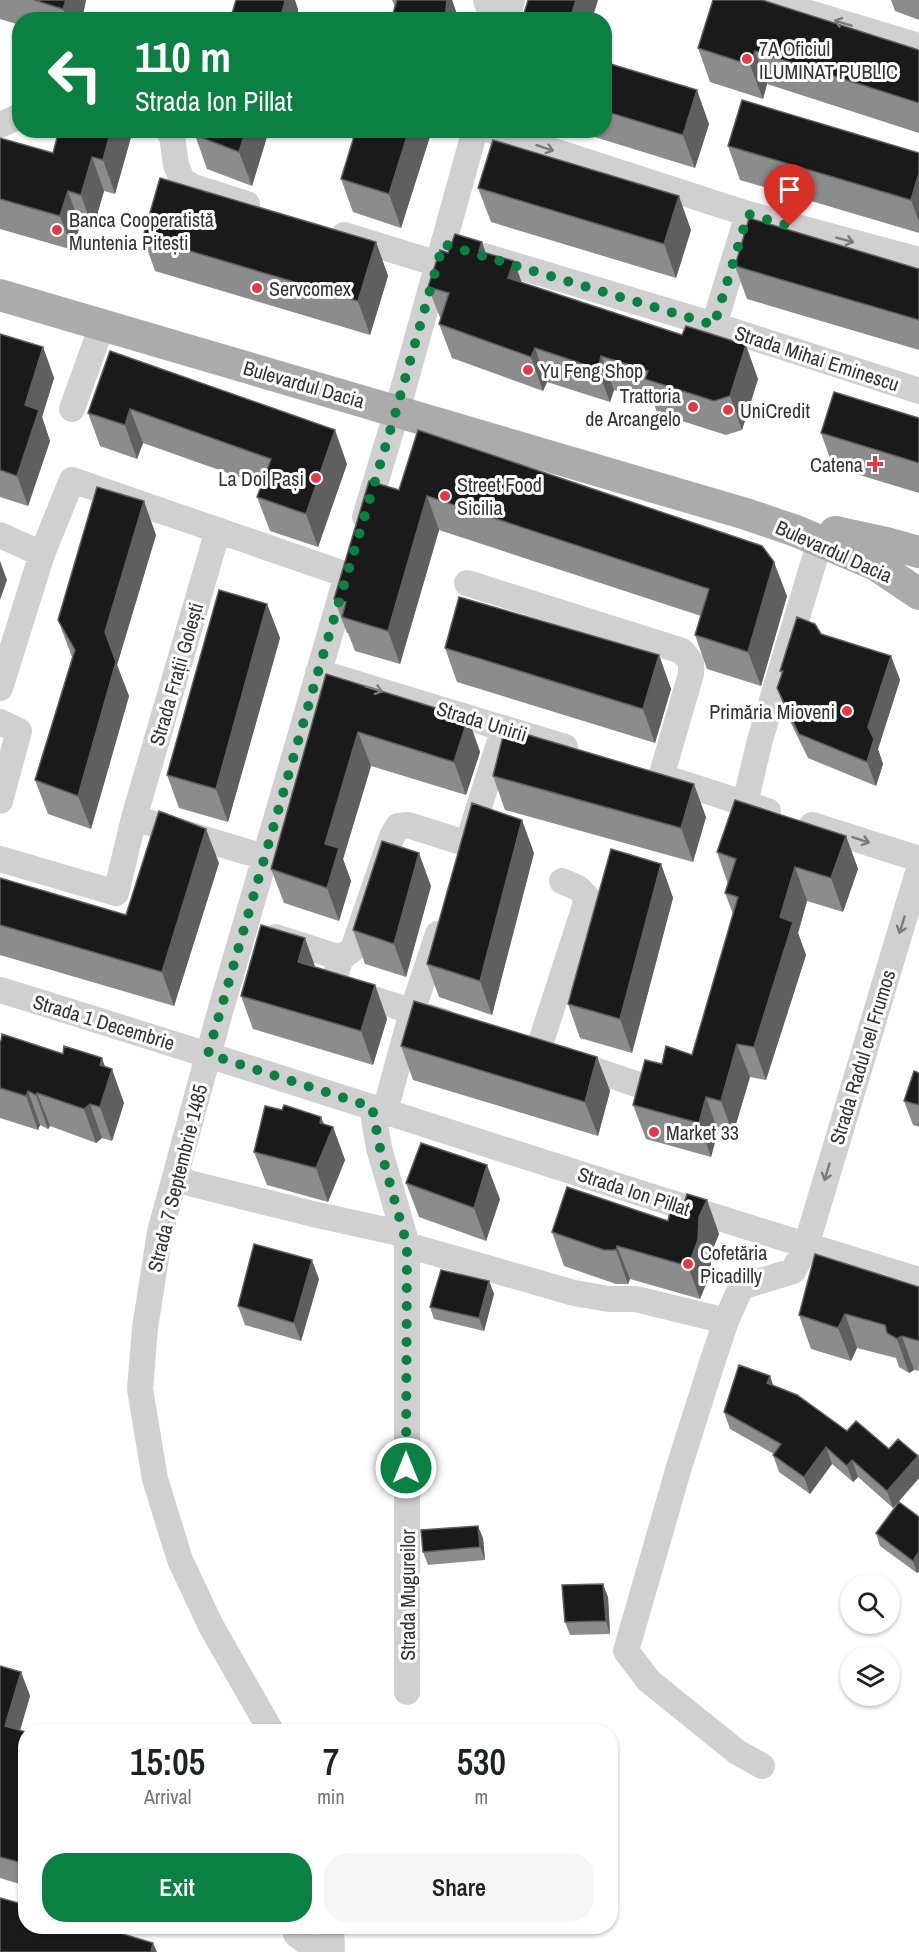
<!DOCTYPE html>
<html lang="en">
<head>
<meta charset="utf-8">
<style>
  body { margin:0; font-family:"Archivo Narrow",sans-serif; background:#f6f6f6; color:#202124; height:100vh; display:flex; flex-direction:column; font-size:22px; white-space:nowrap }
  * { box-sizing:border-box; margin:0 }
  p { font-size:20px; color:#757577 }
  .icon { flex:none; width:33px; height:33px; fill:none; stroke:currentColor; stroke-width:2; stroke-linecap:round; stroke-linejoin:round }
  .map { position:relative; flex:1; overflow:hidden }
  .details { position:absolute; left:18px; top:1724px; width:600px; height:210px; display:flex; flex-direction:column; background:#fff; border-radius:24px; box-shadow:0 2px 4px #0004 }
  .details>* { flex:none }
  .guide { position:absolute; left:12px; top:12px; width:600px; height:126px; border-radius:24px; box-shadow:0 2px 4px #0004; background:#0b8043; color:#fff; overflow:hidden }
  .fabs { position:absolute; left:840px; top:1574px; display:grid; gap:12px }
  .fabs a { display:grid; place-items:center; width:60px; height:60px; border-radius:50%; background:#fff; box-shadow:0 2px 4px #0004; font-size:30px }
  .pin { position:absolute; display:grid; place-items:center; width:51px; height:51px; color:#fff; margin:-62px -26px; border-radius:50% 50% 50% 0; rotate:-45deg; box-shadow:0 0 6px #0007 }
  .pin .icon { rotate:45deg }
  .me { position:absolute; width:66px; margin:-33px; rotate:0deg; stroke-linejoin:round; filter:drop-shadow(0 0 4px #0008) }
  .turn { display:flex; align-items:center; gap:21px; height:126px; padding:0 24px; font-size:27px }
  .turn .icon { width:78px; height:78px; stroke-width:2.5 }
  .turn b { display:block; font-size:42px; line-height:51px }
  .eta { display:flex; justify-content:space-evenly; align-items:center; height:102px; text-align:center }
  .eta b { font-size:36px; font-weight:600; line-height:42px }
  .cta { display:flex; gap:12px; margin-top:auto; padding:12px 24px }
  .cta a { flex:1; height:69px; border-radius:24px; background:#0b8043; color:#fff; font-size:24px; font-weight:600; line-height:69px; text-align:center }
  .cta a+a { background:#f6f6f6; color:#202124 }
  .map>svg:first-child { display:block }
  .lines { fill:none; stroke-linecap:round; stroke-linejoin:round }
  .minor { stroke:#d0d0d0; stroke-width:26 }
  .major { stroke:#ababab; stroke-width:32 }
  .wall { fill:#8c8c8c }
  .shaded-wall { fill:#5f5f5f }
  .building { fill:#1a1a1a; stroke:#5f5f5f; stroke-width:1.5 }
  .oneway { stroke:#7a7a7a }
  .route { stroke:#0b8043; stroke-width:10; stroke-dasharray:0 18 }
  .poi-dot { fill:#e63946; stroke:#fff; stroke-width:2 }
  .labels { text-anchor:middle; dominant-baseline:central; stroke-width:6; stroke-linejoin:round; paint-order:stroke }
  .poi-label { font-size:20px; fill:#333; stroke:#fff; text-anchor:start }
  .street-label { font-size:20px; fill:#333; stroke:#fff }
</style>
</head>
<body>
<div class="map">
<svg width="919" height="1952" viewBox="0 0 919 1952">
  <rect width="100%" height="100%" fill="#fff"/>
  <g class="lines">
    <path class="minor" d="M486,0L493,20
      M766,0L919,46
      M507,20L512,0
      M0,125L20,116
      M167,130L172,136L176,165L182,180L193,187L247,204
      M489,130L748,214L919,260
      M344,235L438,264
      M484,256L714,325L919,391
      M714,325L748,214
      M72,409L102,325
      M365,517L397,411L475,130
      M0,535L42,554L0,688
      M42,554L72,480L347,575
      M467,583L682,651L691,662V674L661,777
      M318,672L565,747
      M0,722L19,731L0,801
      M663,777L768,811
      M745,803L760,740L820,541
      M134,818L264,857
      M812,825L919,859
      M469,839L504,728
      M0,859L116,893L134,818L218,530
      M276,937L341,958L335,976L336,984L346,990L445,1022
      M341,958L353,949L392,836L398,826L408,825L468,844
      M0,990C307,1084 612,1187 919,1280
      M538,1051L585,906L586,896L578,888L562,881
      M571,1062L642,1086
      M372,1107L379,1148L407,1245V1692
      M385,1111L412,1012L438,934
      M175,1177L193,1184L313,1214L404,1234
      M407,1245L574,1293L609,1299H636L726,1321
      M271,1731L211,1626L180,1560L155,1479L140,1389L145,1328L160,1232L218,1019L347,575
      M762,1766L737,1752L649,1681L626,1651L679,1467L712,1363L726,1321L741,1287L793,1271L806,1246L919,869
      M331,1926L332,1952
      M296,1934L319,1952"/>
    <path class="major" d="M0,295L746,514L796,531L876,565L919,594
      M835,532L886,543L919,552"/>
  </g>
  <path class="wall" d="M0,0H86L82,20H20V25L0,19Z
    M392,0H452L459,20H391L395,7Z
    M891,0H919V20L895,11Z
    M698,48L919,50V133L767,84L763,99L710,82Z
    M604,62L709,124L695,168L572,130H604Z
    M133,130L115,194L104,191L93,229L80,225L73,250L0,229V138L53,153Z
    M196,130H269L252,186L207,169L195,135Z
    M432,130L401,228L353,212L341,179Z
    M728,146L919,153V233L740,180Z
    M478,188L691,230L676,278L491,222Z
    M143,237L376,242L388,276L370,335L155,271Z
    M448,253H486L521,282L758,379L742,430L726,435L657,413L654,403L614,390L610,402L547,382L543,391L452,358L439,324L441,320L428,287Z
    M735,266L919,269V350L747,299Z
    M0,334L43,347L54,378L42,417L50,441L28,506L0,497Z
    M110,351L347,464L318,547L270,531L257,497L262,485L143,443L137,459L100,446L88,413Z
    M919,418V493L833,467L821,433Z
    M418,430L787,596L761,686L707,669L695,635L701,616L439,530L400,664L355,651L348,633H347L334,599L399,490Z
    M156,535L117,665L129,696L91,829L48,814L35,780L72,657L58,620Z
    M267,604L280,638L228,822L179,808L167,775Z
    M821,634L891,656L900,680L878,749L883,764L876,786L808,758L786,713L777,688L782,674L780,671Z
    M445,648L659,655L671,689L655,743L457,682Z
    M326,674L468,718L480,752L466,795L371,766L343,859L351,881L339,921L284,903L271,869Z
    M493,776L706,817L693,862L505,810Z
    M846,836L858,869L843,912L807,901L798,933L806,955L766,1080L750,1077L733,1134L718,1131L711,1157L646,1139L633,1105L662,1064L692,1055L733,914L725,893L728,884L717,852Z
    M534,853L492,1015L439,997L427,964Z
    M219,863L174,1006L0,955V878L126,915Z
    M661,864L673,898L632,1053L580,1038L568,1004Z
    M431,886L406,977L365,964L353,930Z
    M375,985L387,1019L373,1065L253,1029L241,996Z
    M0,1041L105,1067L124,1103L112,1141L102,1138L96,1143L50,1126L48,1129L40,1125L38,1130L0,1118Z
    M401,1046L597,1057L610,1091L598,1136L413,1080Z
    M919,1073V1127L913,1125L904,1101Z
    M324,1125L333,1127L345,1160L328,1202L267,1185L254,1152Z
    M406,1183L500,1199L486,1241L419,1217Z
    M707,1200L719,1234L712,1251L710,1274L700,1299L630,1279L628,1284H616L564,1266L552,1232L668,1221L683,1207Z
    M319,1279L301,1341L245,1325L238,1306Z
    M489,1281L494,1294L484,1331L434,1319L430,1307Z
    M919,1287V1371L914,1370L909,1373L899,1367L896,1358L857,1348L851,1361L811,1349L799,1315Z
    M770,1376L773,1386L847,1431L889,1449L918,1456L919,1459V1478L893,1508L858,1477L853,1482L832,1464L810,1494L779,1472L773,1455L774,1454L730,1429L724,1412Z
    M919,1517V1571L917,1573L880,1546L876,1533Z
    M483,1538L485,1560L428,1565L423,1552Z
    M608,1597L610,1634L570,1635L565,1622Z
    M0,1666L21,1672L30,1696L20,1731L26,1732V1886L0,1878Z"/>
  <path class="shaded-wall" d="M66,0H86L82,20H67L63,9Z
    M285,0H295L298,9V20H280Z
    M447,0H452L459,20H445Z
    M576,0H598L592,20H570Z
    M755,51L767,84L763,99L750,65Z
    M697,90L709,124L695,168L683,135Z
    M111,130H133L115,194L103,160Z
    M246,130H269L252,186L239,152Z
    M409,130H432L401,228L389,194Z
    M92,157L104,191L93,229L81,195Z
    M919,173V222L911,200Z
    M68,191L80,225L73,250L60,216Z
    M679,196L691,230L676,278L664,244Z
    M376,242L388,276L370,335L358,301Z
    M482,242L494,276L479,251Z
    M514,261L526,294L508,278Z
    M746,345L758,379L742,430L730,396Z
    M43,347L54,378L42,417L50,441L28,506L17,476L25,405Z
    M535,348L547,382L543,391L531,357Z
    M601,356L614,390L610,402L598,369Z
    M130,409L143,443L137,459L125,425Z
    M335,430L347,464L318,547L306,514Z
    M427,496L439,530L400,664L388,631Z
    M144,501L156,535L117,665L129,696L91,829L78,796L105,632Z
    M0,561L7,580L0,600Z
    M774,562L787,596L761,686L748,652Z
    M267,604L280,638L228,822L216,789Z
    M659,655L671,689L655,743L643,709Z
    M891,656L900,680L878,749L883,764L876,786L867,762L868,727Z
    M468,718L480,752L466,795L454,762Z
    M358,732L371,766L343,859L351,881L339,921L327,888L325,844Z
    M694,784L706,817L693,862L681,828Z
    M522,820L534,853L492,1015L480,981Z
    M206,829L219,863L174,1006L162,972Z
    M846,836L858,869L843,912L831,878Z
    M419,853L431,886L406,977L394,944Z
    M661,864L673,898L632,1053L620,1019Z
    M795,867L807,901L798,933L806,955L766,1080L754,1047L780,917Z
    M305,938L317,972L298,962Z
    M375,985L387,1019L373,1065L361,1031Z
    M737,1044L750,1077L733,1134L721,1101Z
    M597,1057L610,1091L598,1136L585,1102Z
    M102,1058L109,1078L112,1069L124,1103L112,1141L100,1107V1065Z
    M28,1091L40,1125L38,1130L26,1096Z
    M37,1093L50,1126L48,1129L36,1095Z
    M706,1097L718,1131L711,1157L699,1123Z
    M90,1104L102,1138L96,1143L84,1109Z
    M321,1117L329,1137L333,1127L345,1160L328,1202L316,1168L320,1123Z
    M487,1165L500,1199L486,1241L474,1208Z
    M707,1200L719,1234L712,1251L710,1274L700,1299L688,1266L699,1217Z
    M617,1246L630,1279L628,1284L616,1250Z
    M312,1260L319,1279L301,1341L294,1323Z
    M489,1281L494,1294L484,1331L479,1318Z
    M845,1314L857,1348L851,1361L838,1328Z
    M902,1336L914,1370L909,1373L897,1339Z
    M770,1376L776,1393L767,1383Z
    M826,1447L832,1464L810,1494L804,1477Z
    M918,1456L919,1459V1478L893,1508L887,1491Z
    M852,1460L858,1477L853,1482L847,1466Z
    M478,1526L483,1538L485,1560L480,1547Z
    M919,1552V1571L917,1573L913,1561Z
    M603,1584L608,1597L610,1634L606,1621Z
    M21,1672L30,1696L14,1750L5,1726Z
    M153,1943L157,1952H151Z"/>
  <path class="building" d="M34,0H66L63,9Z
    M236,0H285V1L280,20H230Z
    M397,0H447L445,20H391Z
    M528,0H576L570,20H522Z
    M713,0H762L919,50V103L755,51L750,65L698,48Z
    M604,62L697,90L683,135L604,111Z
    M742,100L919,153V173L911,200L728,146Z
    M59,130H111L103,160L92,157L81,195L68,191L60,216L0,199V138L53,153Z
    M196,130H246L239,152L195,135Z
    M356,130H409L389,194L341,179Z
    M493,140L679,196L664,244L478,188Z
    M160,178L376,242L358,301L143,237Z
    M749,218L919,269V320L735,266Z
    M455,234L482,242L479,251L514,261L508,278L682,335L686,326L746,345L730,396L714,401L645,379L648,371L601,356L598,369L535,348L531,357L439,324L449,293L428,287L440,250L448,253Z
    M0,334L43,347L25,405L39,410L17,476L0,470Z
    M110,351L335,430L306,514L257,497L271,459L130,409L125,425L88,413Z
    M834,392L919,418V463L821,433Z
    M418,430L762,546L774,562L748,652L695,635L709,589L427,496L388,631L342,617L346,602L334,599L369,481L399,490Z
    M97,487L144,501L105,632L116,662L78,796L35,780L75,650L58,620Z
    M219,590L267,604L216,789L167,775Z
    M459,597L659,655L643,709L445,648Z
    M797,617L815,624L821,634L891,656L868,727L874,739L867,762L799,734L777,688L783,671H780Z
    M326,674L468,718L454,762L358,732L325,844L339,848L327,888L271,869Z
    M505,728L694,784L681,828L493,776Z
    M735,800L846,836L831,878L795,867L780,917L793,922L754,1047L737,1044L721,1101L706,1097L699,1123L633,1105L645,1060L662,1064L666,1046L692,1055L738,897L725,893L736,859L717,852Z
    M472,803L522,820L480,981L427,964Z
    M159,811L206,829L162,972L0,925V878L126,915Z
    M382,841L419,853L394,944L353,930Z
    M611,849L661,864L620,1019L568,1004Z
    M261,925L305,938L298,962L375,985L361,1031L241,996Z
    M414,1001L597,1057L585,1102L401,1046Z
    M2,1034L63,1054L64,1046L102,1058L100,1065L112,1069L100,1107L90,1104L84,1109L37,1093L36,1095L28,1091L26,1096L0,1088V1041H1Z
    M914,1071L919,1073V1105L904,1101Z
    M284,1105L321,1117L320,1123L333,1127L316,1168L254,1152L265,1106L282,1110Z
    M421,1143L487,1165L474,1208L406,1183Z
    M567,1187L668,1221L672,1202L683,1207L687,1194L707,1200L699,1217L698,1240L688,1266L617,1246L616,1250H604L552,1232Z
    M254,1244L312,1260L294,1323L238,1306Z
    M815,1254L919,1287V1341L902,1336L897,1339L887,1333L885,1325L845,1314L838,1328L799,1315Z
    M441,1270L489,1281L479,1318L430,1307Z
    M739,1365L770,1376L767,1383L797,1395L847,1431L856,1421L889,1449L898,1439L918,1456L887,1491L852,1460L847,1466L826,1447L804,1477L773,1455L781,1444L724,1412Z
    M899,1502L919,1517V1552L913,1561L876,1533Z
    M478,1526L480,1547L423,1552L421,1530Z
    M603,1584L606,1621L565,1622L562,1585Z
    M0,1666L21,1672L5,1726L26,1732V1864L0,1857Z
    M0,1898L26,1905V1926H96L153,1943L151,1952H0Z"/>
  <defs><path id="oneway-shaft" d="M-6 0H5M1.5-3L5.5 0L1.5 3" fill="none" stroke-width="1.6" stroke-linecap="round" stroke-linejoin="round" transform="scale(1.5)"/></defs>
  <g class="oneway">
    <use href="#oneway-shaft" transform="translate(843 23) rotate(-163)"/>
    <use href="#oneway-shaft" transform="translate(545 148) rotate(18)"/>
    <use href="#oneway-shaft" transform="translate(845 240) rotate(15)"/>
    <use href="#oneway-shaft" transform="translate(374 689) rotate(17)"/>
    <use href="#oneway-shaft" transform="translate(861 840) rotate(18)"/>
    <use href="#oneway-shaft" transform="translate(902 925) rotate(107)"/>
    <use href="#oneway-shaft" transform="translate(827 1172) rotate(107)"/>
  </g>
  <g class="lines">
    <path class="route" d="M406,1468L407,1245L380,1148L372,1107L208,1054L318,672L396,411L443,244L714,325L748,214L790,226"/>
  </g>
  <g class="poi-dot">
    <circle cx="747" cy="59" r="6"/>
    <circle cx="57" cy="230" r="6"/>
    <circle cx="257" cy="288" r="6"/>
    <circle cx="528" cy="370" r="6"/>
    <circle cx="693" cy="407" r="6"/>
    <circle cx="728" cy="410" r="6"/>
    <path d="M872 455h6v6h6v6h-6v6h-6v-6h-6v-6h6z"/>
    <circle cx="316" cy="478" r="6"/>
    <circle cx="445" cy="496" r="6"/>
    <circle cx="847" cy="711" r="6"/>
    <circle cx="654" cy="1132" r="6"/>
    <circle cx="688" cy="1264" r="6"/>
  </g>
  <g class="labels">
    <g class="poi-label">
      <text x="759" y="48">7A Oficiul<tspan x="759" dy="23">ILUMINAT PUBLIC</tspan></text>
      <text x="69" y="219">Banca Cooperatistă<tspan x="69" dy="23">Muntenia Pitești</tspan></text>
      <text x="269" y="288">Servcomex</text>
      <text x="540" y="370">Yu Feng Shop</text>
      <text x="681" y="395" text-anchor="end">Trattoria<tspan x="681" dy="23">de Arcangelo</tspan></text>
      <text x="740" y="410">UniCredit</text>
      <text x="863" y="464" text-anchor="end">Catena</text>
      <text x="304" y="478" text-anchor="end">La Doi Pași</text>
      <text x="457" y="484">Street Food<tspan x="457" dy="23">Sicilia</tspan></text>
      <text x="835" y="711" text-anchor="end">Primăria Mioveni</text>
      <text x="666" y="1132">Market 33</text>
      <text x="700" y="1252">Cofetăria<tspan x="700" dy="23">Picadilly</tspan></text>
    </g>
    <g class="street-label">
      <text transform="translate(817 358) rotate(18)">Strada Mihai Eminescu</text>
      <text transform="translate(304 384) rotate(16)">Bulevardul Dacia</text>
      <text transform="translate(834 551) rotate(24)">Bulevardul Dacia</text>
      <text transform="translate(176 674) rotate(-74)">Strada Frații Golești</text>
      <text transform="translate(482 721) rotate(17)">Strada Unirii</text>
      <text transform="translate(104 1022) rotate(17)">Strada 1 Decembrie</text>
      <text transform="translate(862 1057) rotate(-73)">Strada Radul cel Frumos</text>
      <text transform="translate(177 1178) rotate(-76)">Strada 7 Septembrie 1485</text>
      <text transform="translate(634 1191) rotate(18)">Strada Ion Pillat</text>
      <text transform="translate(407 1595) rotate(-90)">Strada Mugureilor</text>
    </g>
  </g>
</svg>
<div class="fabs">
<a><svg class="icon" aria-label="search" viewBox="0 0 24 24"><circle cx="10" cy="10" r="6"/><path d="M15 15l6 6"/></svg></a>
<a><svg class="icon" aria-label="layers" viewBox="0 0 24 24"><path d="M12 4l9 5-9 5-9-5zM3 14l9 5 9-5"/></svg></a>
</div>
<div class="pin" style="left:790px;top:226px;background:#d93025"><svg class="icon" aria-label="arrive" viewBox="0 0 24 24"><path d="M6 21V4h12l-3 4 3 4H6"/></svg></div>
<svg class="me" style="left:406px;top:1468px" viewBox="-20 -20 40 40"><circle r="17" fill="#0b8043" stroke="#fff" stroke-width="3"/><path d="M0-11L8 9 0 5-8 9z" fill="#fff"/></svg>
<div class="guide">
<div class="turn"><svg class="icon" aria-label="left" viewBox="0 0 24 24"><path d="M17 20v-9H6M10 6l-5 5 5 5"/></svg><div><b>110 m</b>Strada Ion Pillat</div></div>
</div>
<section class="details">
<div class="eta">
<div><b>15:05</b><p>Arrival</p></div>
<div><b>7</b><p>min</p></div>
<div><b>530</b><p>m</p></div>
</div>
<div class="cta"><a>Exit</a><a>Share</a></div>
</section>
</div>
</body>
</html>
